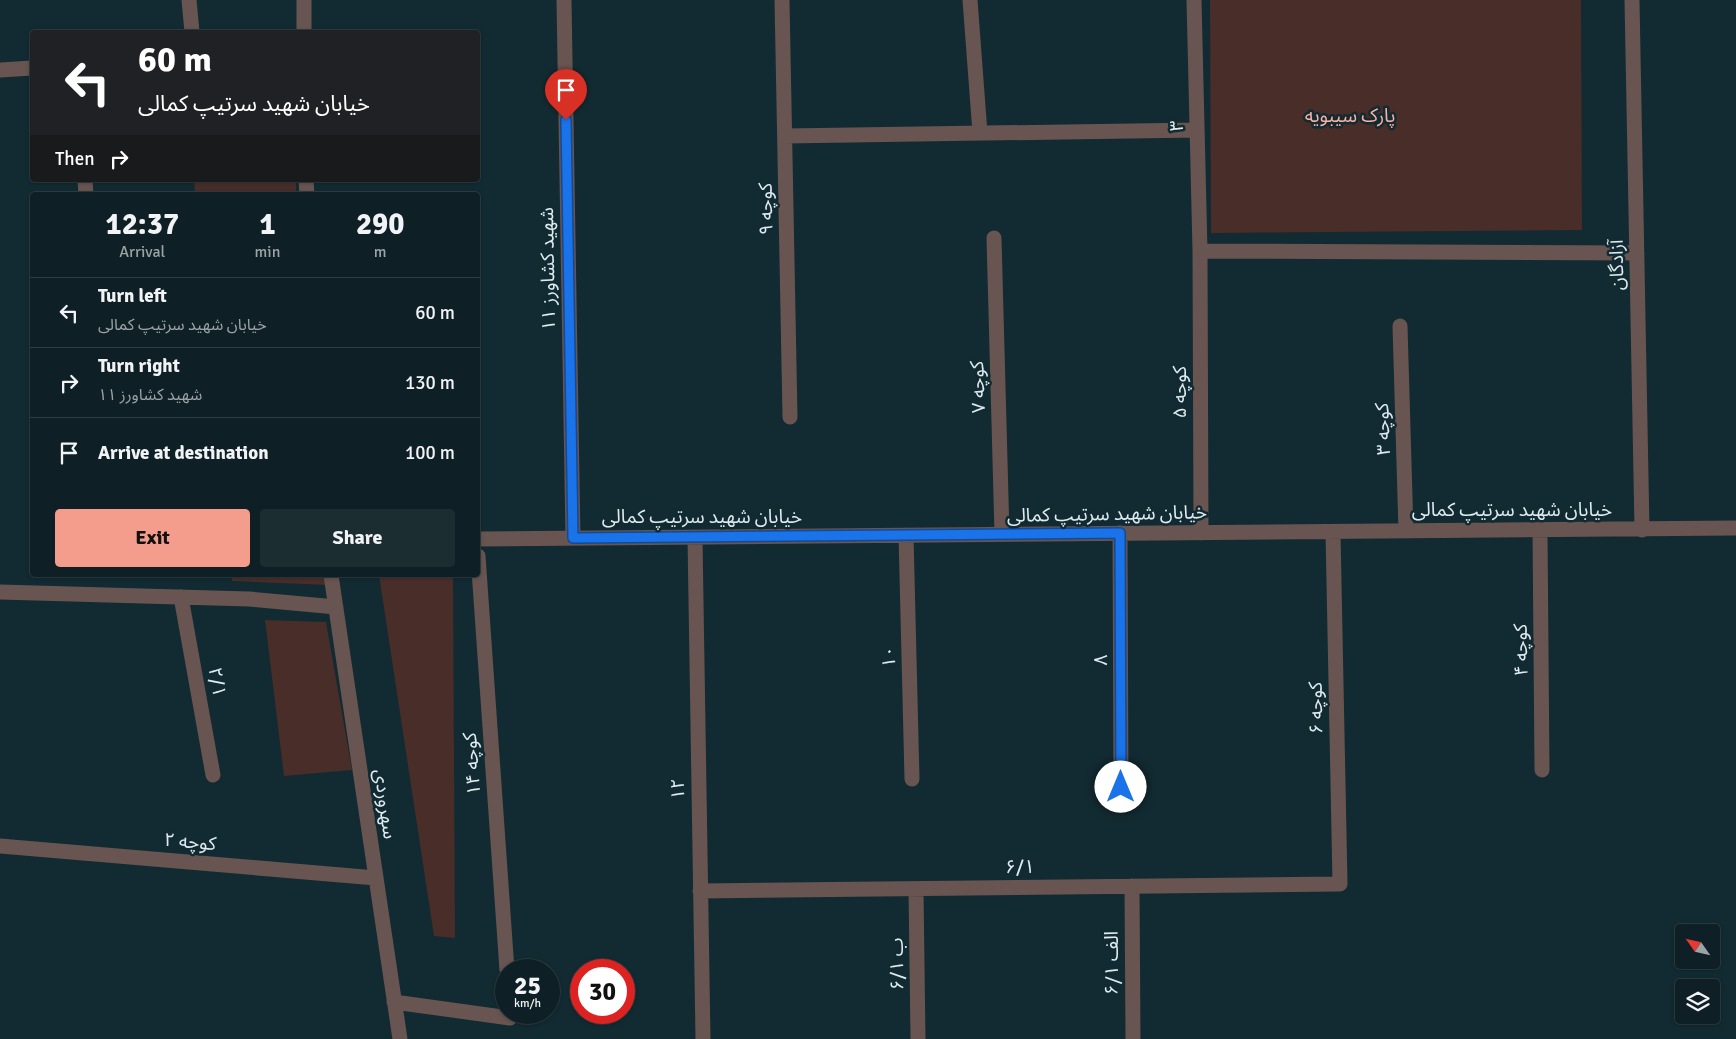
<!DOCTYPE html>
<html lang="en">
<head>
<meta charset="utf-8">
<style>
  body { margin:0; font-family:Signika,"Noto Sans Arabic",sans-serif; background:#1c2d32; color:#f1f3f6; height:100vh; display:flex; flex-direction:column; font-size:19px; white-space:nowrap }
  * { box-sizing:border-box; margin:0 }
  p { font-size:16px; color:#9ba3a7 }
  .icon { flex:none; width:28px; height:28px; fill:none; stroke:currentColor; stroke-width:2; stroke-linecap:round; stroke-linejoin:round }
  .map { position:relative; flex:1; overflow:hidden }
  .details { position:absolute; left:30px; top:192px; width:450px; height:385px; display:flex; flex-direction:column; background:#0e2025; border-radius:5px; box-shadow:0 1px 4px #0004,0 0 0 1px #2e3e42 }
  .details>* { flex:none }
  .hud { position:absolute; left:30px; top:30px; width:450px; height:152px; border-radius:5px; box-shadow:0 1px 4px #0004,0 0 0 1px #2e3e42; background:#202124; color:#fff; overflow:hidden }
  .needle { width:32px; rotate:304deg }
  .buttons { position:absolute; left:1675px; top:924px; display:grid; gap:10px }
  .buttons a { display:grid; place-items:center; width:45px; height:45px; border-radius:5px; background:#0e2025; box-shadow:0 1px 4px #0004,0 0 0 1px #2e3e42; font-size:25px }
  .speed { position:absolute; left:495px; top:959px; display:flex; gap:10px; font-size:25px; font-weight:700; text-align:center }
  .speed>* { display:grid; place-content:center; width:65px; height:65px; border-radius:50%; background:#0e2025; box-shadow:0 1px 4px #0004,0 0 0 1px #2e3e42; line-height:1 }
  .speed small { font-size:12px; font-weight:400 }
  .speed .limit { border:8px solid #d22; background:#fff; color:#111 }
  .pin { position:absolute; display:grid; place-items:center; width:42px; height:42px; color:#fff; margin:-51px -21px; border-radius:50% 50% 50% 0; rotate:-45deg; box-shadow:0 0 5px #0007 }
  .pin .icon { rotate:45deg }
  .me { position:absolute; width:55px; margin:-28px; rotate:0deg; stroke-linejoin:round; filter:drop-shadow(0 0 4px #0008) }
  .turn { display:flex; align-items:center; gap:18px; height:105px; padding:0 25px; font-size:22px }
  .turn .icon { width:65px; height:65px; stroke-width:2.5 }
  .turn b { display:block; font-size:35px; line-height:42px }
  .then { display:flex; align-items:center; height:48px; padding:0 25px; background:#0003; gap:10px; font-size:19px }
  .eta { display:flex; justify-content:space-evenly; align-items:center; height:85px; text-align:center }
  .eta b { font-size:30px; font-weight:700; line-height:35px }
  .cta { display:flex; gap:10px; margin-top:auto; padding:10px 25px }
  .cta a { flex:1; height:58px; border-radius:5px; background:#f49d8d; color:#111; font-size:20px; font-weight:700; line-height:58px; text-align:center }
  .cta a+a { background:#1c2d32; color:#f1f3f6 }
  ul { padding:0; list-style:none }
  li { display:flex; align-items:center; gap:15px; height:70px; padding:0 25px; border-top:1px solid #2e3e42 }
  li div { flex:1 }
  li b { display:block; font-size:19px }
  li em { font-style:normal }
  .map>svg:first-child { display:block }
  .green { fill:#482d29 }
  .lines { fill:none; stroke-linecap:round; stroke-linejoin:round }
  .minor { stroke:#685450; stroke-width:15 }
  .route-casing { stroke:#114b97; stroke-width:12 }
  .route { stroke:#1a73e8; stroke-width:9 }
  .labels { text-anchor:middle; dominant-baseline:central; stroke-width:5; stroke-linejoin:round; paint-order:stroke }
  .park-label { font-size:19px; fill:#fcb0a2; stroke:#122a31 }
  .street-label { font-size:19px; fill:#deecf0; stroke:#122a31 }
</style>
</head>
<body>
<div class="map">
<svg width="1736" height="1039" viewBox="0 0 1736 1039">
  <rect width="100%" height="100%" fill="#122a31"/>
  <path class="green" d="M1210,0H1581L1582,230L1211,233Z
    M194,180H296V195H195Z
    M232,575H328L329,585L232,581Z
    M379,575H453L455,938L434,936Z
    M265,620L326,622L352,770L284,776Z"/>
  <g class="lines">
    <path class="minor" d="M189,0L192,32
      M304,0V32
      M564,0L573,538
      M782,0L790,417
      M970,0L980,133
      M1194,0L1200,251L1201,533
      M1632,0L1642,530
      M0,70L32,68
      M785,136L1197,130
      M85,180L86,195
      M306,180L307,195
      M994,238L1002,534
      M1200,251L1637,253
      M1400,326L1406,531
      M1540,530L1542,770
      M1120,533L1121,787
      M906,535L912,779
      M695,538L703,1039
      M478,539L1736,528
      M478,556L507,970
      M331,575L400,1039
      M0,592L249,599L336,607
      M181,597L213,775
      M0,846L376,878
      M1132,886L1133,1039
      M916,889L918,1039
      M700,891L1340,884L1333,532
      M394,1002L510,1018V1012"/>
  </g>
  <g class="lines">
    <g class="route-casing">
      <path id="route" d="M566,120L573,538L1120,533L1121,787"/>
    </g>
    <use href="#route" class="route"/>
  </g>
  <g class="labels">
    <g class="park-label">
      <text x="1350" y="116">پارک سیبویه</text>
    </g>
    <g class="street-label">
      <text transform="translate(1177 126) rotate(-91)">۳</text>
      <text transform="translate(766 209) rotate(-91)">کوچه ۹</text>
      <text transform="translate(1617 265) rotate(-91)">آزادگان</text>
      <text transform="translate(548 269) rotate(-91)">۱۱ شهید کشاورز</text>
      <text transform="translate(978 387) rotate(-92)">کوچه ۷</text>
      <text transform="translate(1180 392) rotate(-90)">کوچه ۵</text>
      <text transform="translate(1383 429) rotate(-92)">کوچه ۳</text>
      <text x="1512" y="510">خیابان شهید سرتیپ کمالی</text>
      <text transform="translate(1107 514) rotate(-1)">خیابان شهید سرتیپ کمالی</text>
      <text x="702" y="517">خیابان شهید سرتیپ کمالی</text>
      <text transform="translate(1521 650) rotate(-91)">کوچه ۴</text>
      <text transform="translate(889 657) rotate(-91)">۱۰</text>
      <text transform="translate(1101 660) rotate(-90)">۸</text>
      <text transform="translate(217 682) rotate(80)">۲/۱</text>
      <text transform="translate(1316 708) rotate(-91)">کوچه ۶</text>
      <text transform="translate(472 764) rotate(-94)">کوچه ۱۴</text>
      <text transform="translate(678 789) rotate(-91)">۱۲</text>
      <text transform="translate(385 804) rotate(82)">سهروردی</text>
      <text transform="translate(190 842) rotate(5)">کوچه ۲</text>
      <text transform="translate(1020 867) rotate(-1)">۶/۱</text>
      <text transform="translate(1112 963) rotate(-90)">۶/۱ الف</text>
      <text transform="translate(897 964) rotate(-91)">۶/۱ ب</text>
    </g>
  </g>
</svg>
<div class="buttons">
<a><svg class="needle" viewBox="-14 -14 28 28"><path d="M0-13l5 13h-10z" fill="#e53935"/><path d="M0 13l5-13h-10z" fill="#9ba3a7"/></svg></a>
<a><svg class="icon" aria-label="layers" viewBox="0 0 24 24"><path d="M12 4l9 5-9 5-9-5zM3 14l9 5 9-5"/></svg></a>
</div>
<div class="speed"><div>25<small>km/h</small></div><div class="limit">30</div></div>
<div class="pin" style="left:566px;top:120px;background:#d93025"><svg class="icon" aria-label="arrive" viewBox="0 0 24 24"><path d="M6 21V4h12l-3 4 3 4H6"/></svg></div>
<svg class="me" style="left:1121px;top:787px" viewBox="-20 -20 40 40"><circle r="19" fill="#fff"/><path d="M0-13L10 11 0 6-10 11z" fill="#1a73e8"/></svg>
<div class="hud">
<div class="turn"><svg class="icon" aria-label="left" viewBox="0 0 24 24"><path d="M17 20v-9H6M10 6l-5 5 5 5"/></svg><div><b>60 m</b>خیابان شهید سرتیپ کمالی</div></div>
<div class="then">Then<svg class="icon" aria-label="right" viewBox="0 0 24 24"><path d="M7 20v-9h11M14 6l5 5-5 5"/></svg></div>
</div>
<section class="details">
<div class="eta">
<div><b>12:37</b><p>Arrival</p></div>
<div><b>1</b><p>min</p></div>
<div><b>290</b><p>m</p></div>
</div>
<ul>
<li><svg class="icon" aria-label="left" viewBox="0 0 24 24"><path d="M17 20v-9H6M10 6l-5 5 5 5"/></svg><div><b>Turn left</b><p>خیابان شهید سرتیپ کمالی</p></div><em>60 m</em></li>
<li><svg class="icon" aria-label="right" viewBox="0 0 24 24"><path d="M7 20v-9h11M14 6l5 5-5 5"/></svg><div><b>Turn right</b><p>۱۱ شهید کشاورز</p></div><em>130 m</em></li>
<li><svg class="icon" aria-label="arrive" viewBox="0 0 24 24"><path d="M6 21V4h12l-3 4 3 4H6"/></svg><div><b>Arrive at destination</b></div><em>100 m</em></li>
</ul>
<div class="cta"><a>Exit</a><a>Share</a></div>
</section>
</div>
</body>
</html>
